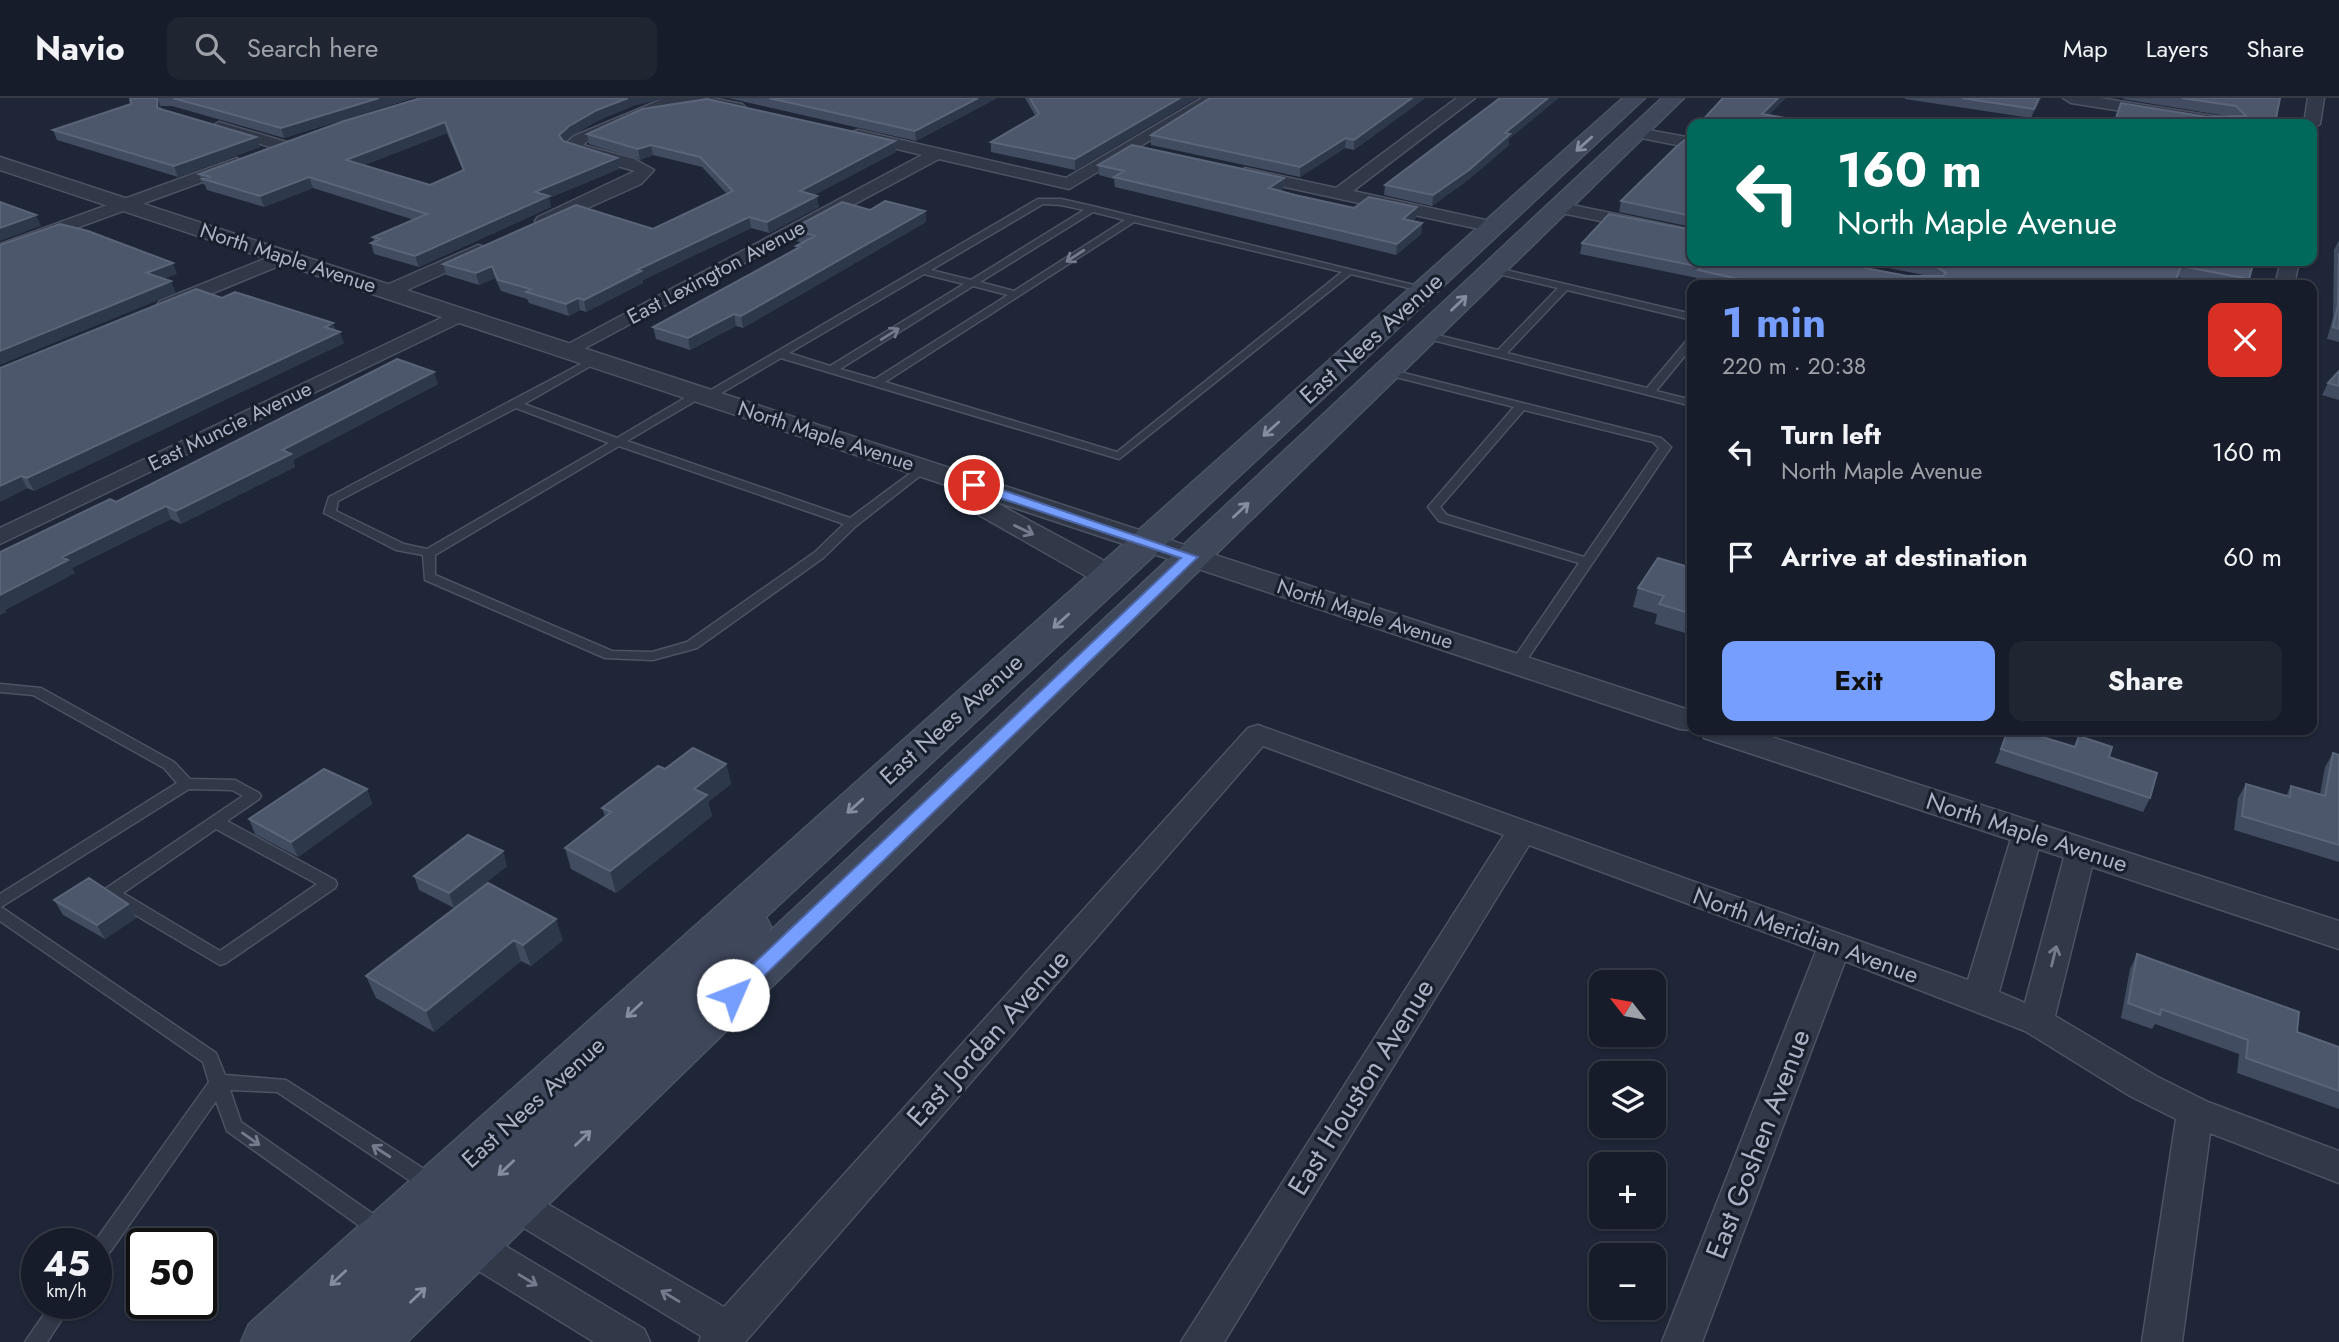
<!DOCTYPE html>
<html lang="en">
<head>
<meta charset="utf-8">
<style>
  body { margin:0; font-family:Jost,sans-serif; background:#1f2531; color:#f1f3f6; height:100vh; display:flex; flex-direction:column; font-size:26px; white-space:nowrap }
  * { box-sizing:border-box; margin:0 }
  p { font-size:23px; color:#9ea1a8 }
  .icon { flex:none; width:38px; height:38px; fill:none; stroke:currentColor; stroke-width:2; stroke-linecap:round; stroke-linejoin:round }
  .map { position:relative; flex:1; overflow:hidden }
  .drawer { position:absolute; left:1687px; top:182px; width:630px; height:455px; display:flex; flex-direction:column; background:#161c29; border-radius:14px; box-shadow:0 2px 5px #0004,0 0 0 2px #353a46 }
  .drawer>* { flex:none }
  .guide { position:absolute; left:1687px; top:21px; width:630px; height:147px; border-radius:14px; box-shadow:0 2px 5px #0004,0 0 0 2px #353a46; background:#00695c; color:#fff; overflow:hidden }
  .needle { width:46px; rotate:301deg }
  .controls { position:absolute; left:1589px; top:872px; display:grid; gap:14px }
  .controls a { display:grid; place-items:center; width:77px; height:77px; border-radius:14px; background:#161c29; box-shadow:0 2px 5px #0004,0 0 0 2px #353a46; font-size:35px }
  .speed { position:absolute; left:21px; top:1130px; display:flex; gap:14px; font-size:35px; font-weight:700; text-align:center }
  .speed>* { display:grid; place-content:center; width:91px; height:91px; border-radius:50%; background:#161c29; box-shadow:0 2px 5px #0004,0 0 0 2px #353a46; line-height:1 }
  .speed small { font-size:18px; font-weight:400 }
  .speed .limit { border:4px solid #111; border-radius:10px; background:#fff; color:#111 }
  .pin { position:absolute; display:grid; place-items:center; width:60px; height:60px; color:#fff; margin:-30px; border:4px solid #fff; border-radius:50%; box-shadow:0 2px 7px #0007 }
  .me { position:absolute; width:77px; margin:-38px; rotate:46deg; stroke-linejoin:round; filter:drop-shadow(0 0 5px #0008) }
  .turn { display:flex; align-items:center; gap:24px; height:147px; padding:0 35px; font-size:32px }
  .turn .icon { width:91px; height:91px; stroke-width:2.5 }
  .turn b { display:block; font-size:49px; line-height:60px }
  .round { display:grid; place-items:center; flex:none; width:74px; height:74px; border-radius:14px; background:#1f2531 }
  .head { display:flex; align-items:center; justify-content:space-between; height:119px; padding:0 35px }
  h1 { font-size:42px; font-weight:700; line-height:52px; color:#769eff }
  .action { display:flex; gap:14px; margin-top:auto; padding:14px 35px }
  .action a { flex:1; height:80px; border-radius:14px; background:#769eff; color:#111; font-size:28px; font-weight:700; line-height:80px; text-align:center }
  .action a+a { background:#1f2531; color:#f1f3f6 }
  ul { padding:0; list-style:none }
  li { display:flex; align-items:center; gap:21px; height:105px; padding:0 35px }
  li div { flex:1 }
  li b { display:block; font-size:26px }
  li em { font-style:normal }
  header { display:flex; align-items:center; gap:42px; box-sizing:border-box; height:98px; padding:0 35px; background:#161c29; border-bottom:2px solid #353a46 }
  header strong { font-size:33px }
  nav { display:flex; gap:38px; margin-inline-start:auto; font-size:24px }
  .search { width:490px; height:63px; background:#1f2531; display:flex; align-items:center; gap:18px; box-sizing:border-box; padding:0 24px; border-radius:14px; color:#9ea1a8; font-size:26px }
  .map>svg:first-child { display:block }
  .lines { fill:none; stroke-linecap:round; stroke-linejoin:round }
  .service-casing { stroke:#4c5363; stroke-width:3 }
  .minor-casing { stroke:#4c5363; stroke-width:3 }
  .tertiary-casing { stroke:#4c5363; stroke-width:3 }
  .secondary-casing { stroke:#4c5363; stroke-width:3 }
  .service { fill:#313848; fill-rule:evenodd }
  .minor { fill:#313848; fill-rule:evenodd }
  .tertiary { fill:#313848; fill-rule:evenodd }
  .secondary { fill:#3f475b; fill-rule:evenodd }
  .wall { fill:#414c60; fill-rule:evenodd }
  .shaded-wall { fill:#2e384b }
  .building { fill:#4c576b; stroke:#5b6579; stroke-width:2; fill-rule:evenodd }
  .oneway { stroke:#858da0 }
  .oneway2 { stroke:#747b8d }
  .route { fill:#769eff; stroke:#4d67a6; stroke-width:2 }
  .labels { text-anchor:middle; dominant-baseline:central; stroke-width:6; stroke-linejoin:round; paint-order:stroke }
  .far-street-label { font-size:21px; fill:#abb2c5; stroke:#171e2c }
  .street-label { font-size:24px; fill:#abb2c5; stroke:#171e2c }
  .near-street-label { font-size:28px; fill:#abb2c5; stroke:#171e2c }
</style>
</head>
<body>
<header>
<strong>Navio</strong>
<div class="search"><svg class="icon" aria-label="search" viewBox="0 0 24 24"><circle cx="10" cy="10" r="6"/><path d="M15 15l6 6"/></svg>Search here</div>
<nav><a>Map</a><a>Layers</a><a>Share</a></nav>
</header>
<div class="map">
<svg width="2339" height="1244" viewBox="0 0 2339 1244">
  <rect width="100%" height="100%" fill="#1e2637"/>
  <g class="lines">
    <g class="service-casing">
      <path id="service" d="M1038,101H1061L1092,108L1430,191L1425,194L1351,176L1119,361L781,260L711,301H703L702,299L627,343L850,420L920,368H928L930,370L856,428L823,460L697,550L653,562L605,560L425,482L423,457L396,452L324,415L329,399L592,260H600L601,262L524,306L617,340L695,294H703L704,296ZM1043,106L1061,107L1084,112L971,182L931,172ZM1093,114L1125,122L1014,193L980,184ZM1134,124L1342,174L1117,354L885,284ZM924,176L964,186L830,268L789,255ZM973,188L1008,197L875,281L840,271ZM516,310L609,345L427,451L404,446L336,413L338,403ZM619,348L844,426L815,454L687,544L652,554L612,553L435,477V457Z
        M1493,169L1692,216V222L1567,192L1507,255L1647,290L1688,241L1692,240V249L1656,293L1692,302V308L1421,239V235L1425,234L1498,252L1558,190L1490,174L1488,172Z
        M1388,271L1661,340L1671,349L1522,569L1517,570L1510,566L1579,465L1439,423L1428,409L1514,309L1384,276V272ZM1524,312L1653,344L1659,350L1584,459L1447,417L1440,409Z
        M0,586L41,590L174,664L190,681L235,682L259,695L261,698L259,701L227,723L335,782L337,786L335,790L226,865L220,867L105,799L103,795L105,791L243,698L232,692L189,691L1,809L216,955L225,977L286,982L438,1080L440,1086L438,1092L431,1094L424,1092L277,994L230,992L241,1024L386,1125L389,1131L386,1137L379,1139L372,1137L227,1033L216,1003L103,1164L96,1166V1146H93L209,984L203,964L0,823V796L177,685L164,670L33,597L0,594ZM216,731L317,786L220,853L123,795Z
        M51,1206H72L47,1244H25Z"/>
    </g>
    <g class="minor-casing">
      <path id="minor" d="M665,0H712L742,6L745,9L737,14L685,5L668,8L586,44L583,47L634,61L654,72L641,86L550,127H538L535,123L538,119L635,73L575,56L566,51V45L574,38Z
        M1202,0H1221L1069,91L939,61L574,256L567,258L557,252L922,57L852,40V34L858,32L1066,80Z
        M1457,0H1475L1353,93L1499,125L1502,129L1499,133L1493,134L1239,79L1237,75L1245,70L1336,90Z
        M2063,0H2100L2232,21L2240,26H2204L2071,5Z
        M2308,0H2324L2320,26L2312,31V26H2304Z
        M219,24L290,45L292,48L284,53L213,32L211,29Z
        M1637,30L1692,40V50L1631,38L1629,35Z
        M237,60L245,65L243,69L0,158V146Z
        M1558,104L1692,132V142L1552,113L1549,109L1552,105Z
        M478,147L485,149L487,153L485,157L396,197H382L379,193L382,189Z
        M284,153L291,155L293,159L291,163L174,211H160L157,207L160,203Z
        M2281,163H2299L2294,187H2275Z
        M460,211L467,213L470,217L467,221L0,446V430Z
        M1258,627L1968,882L2013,734L2017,727L2028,724L2039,727L2043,734L1999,894L2025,905L2066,752L2070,745L2081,741L2092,745L2096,752L2055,918L2156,978L2208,1004L2339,1053V1085L2210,1035L2182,1244H2142L2176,1021L2130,998L2025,933L1845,863L1702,1244H1662L1816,853L1529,747L1224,1244H1181L1504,737L1263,648L745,1244H699L701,1238L501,1116L495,1105L501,1094L514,1089L527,1094L724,1209L1248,630Z
        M470,1130L484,1135L644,1231L650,1244H594L456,1159L451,1147L456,1135Z"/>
    </g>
    <g class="tertiary-casing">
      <path id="tertiary" d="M0,59L1692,613V632H1750L2339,823V851L1704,640L1700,633L1680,631L991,402L1101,461L1124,479L1120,485L1109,488L1098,485L951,401L947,395L952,389L0,72Z"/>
    </g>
    <g class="secondary-casing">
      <path id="secondary" d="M1623,0H1645L766,819L771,829L768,835L1662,0H1684L407,1244H241L249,1226Z"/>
    </g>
    <use href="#service" class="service"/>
    <use href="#minor" class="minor"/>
    <use href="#tertiary" class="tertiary"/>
    <use href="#secondary" class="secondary"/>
  </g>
  <path class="wall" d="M133,0H413L284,40L172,8H161V11L260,49L178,79L57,42L53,32L131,6Z
    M421,0L633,8L599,22L571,38L565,44L619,71L549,100L551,109L419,169L374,156L371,145L374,144L373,139L414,122L313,90L264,109L207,92L205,87L203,86L199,76ZM447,35L463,73L430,87L364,67Z
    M728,0H997L916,43Z
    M1025,0H1197L1075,72L991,54V44L1036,19Z
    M1210,0H1425L1354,52L1345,50L1300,79L1151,47V37Z
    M1905,0H2041L2031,20L1905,1Z
    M2123,0H2280L2275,26L2123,1Z
    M587,36L895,43L896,54L814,97L819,109L769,135L751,130L643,182V185L586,214L580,212L569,218L529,205L527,201L501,193L495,180L479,187L446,177L443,166L653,131L727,96L702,69L653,57L640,62L589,46Z
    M1509,41V47L1468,82L1432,108L1384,97L1385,87Z
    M1692,41V129L1619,114L1621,103Z
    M1098,67L1284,80L1283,91L1280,93L1354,110L1416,120L1413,123L1422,125L1421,136L1396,157L1115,89L1114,81L1099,77Z
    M870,112L925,113L926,124L743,230L736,228L690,252L656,241L653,229L796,151V148L803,145L793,142L792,131Z
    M2339,142V244L2327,241L2333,219L2334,152Z
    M1582,145L1692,163L1907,178H1929L1852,163H2254L2246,187H2217L2177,179L2174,187H1712L1696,183L1697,180L1580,156Z
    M222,200L336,232L344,245L34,393L27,390L0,404V270Z
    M2339,273V302L2322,297L2328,285Z
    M438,286L293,362L295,369L181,426L171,421L72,470L75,475L5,512L6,514L0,517V454Z
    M1692,470V537L1655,526L1657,516L1633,509L1638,490Z
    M1884,632H1903L1900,637Z
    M2008,632L2074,649L2079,638L2109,659L2150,700L2143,714L1995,665Z
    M2333,655L2339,657V764L2234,732L2238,700L2246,686L2286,698L2291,688L2320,696L2325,669Z
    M726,666L731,686L708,704L712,718L616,795L571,771L565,750L605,719L602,710L665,671Z
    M367,691L372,706L298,759L255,736L249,721Z
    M507,768L454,810L419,792L414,778Z
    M488,785L563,842L531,868L521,863L434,934L376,900L366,878Z
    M54,802L128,806L136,820L105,841L63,817Z
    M2137,856L2297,934L2339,949V1011L2237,975L2239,956L2155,926L2152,931L2121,920L2130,871Z"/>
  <path class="shaded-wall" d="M157,0L161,8L160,20L157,10Z
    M379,0H413L284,40L281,30Z
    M628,0H667L633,8L599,22L571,38L561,48L559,37L569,28L597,12Z
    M978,0H997L916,43L915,33Z
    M1180,0H1197L1075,72V61Z
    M1412,0H1425L1354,52V42Z
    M1548,0H1559L1509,41V47L1468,82L1432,108L1433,97L1505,35Z
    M1778,0H1786L1760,26L1762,16Z
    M2039,0H2041L2031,20L2034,11Z
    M445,24L447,35L350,73L346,62Z
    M256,39L260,49L178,79L174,68Z
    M1346,40L1345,50L1300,79V69Z
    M895,43L896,54L801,104L800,93Z
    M651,47L653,57L640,62L638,51Z
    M617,60L619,71L549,100L551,109L419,169L415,158L535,94Z
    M309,79L313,90L264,109L260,98Z
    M1284,80L1283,91L1269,100V90Z
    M817,98L819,109L769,135L767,124Z
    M1417,109L1416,120L1402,132L1403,121Z
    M925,113L926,124L743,230L741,218Z
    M36,117L41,128L0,143V130Z
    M749,119L751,130L643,182V185L586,214L584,202L637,172Z
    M1422,125L1421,136L1396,157L1397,146Z
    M173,165L177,176L150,186L146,175Z
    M492,168L495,180L479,187L476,175Z
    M171,183L176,195L0,267V253Z
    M578,200L580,212L569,218L566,206Z
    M734,216L736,228L690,252L688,240Z
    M333,225L337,235L340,234L344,245L34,393L27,380Z
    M434,274L438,286L293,362L295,369L181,426L176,413L282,352Z
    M21,378L27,390L0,404V388Z
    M166,408L171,421L72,470L75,475L5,512L6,514L0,517V497L62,459Z
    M726,666L731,686L708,704L712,718L616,795L610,773L694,691Z
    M367,691L372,706L298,759L291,744Z
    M503,753L507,768L454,810L449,795Z
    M128,806L136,820L105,841L97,827Z
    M556,821L563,842L531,868L523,847Z
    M514,842L521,863L434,934L426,913Z"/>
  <path class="building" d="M130,0H157V10L256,39L174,68L53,32L131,6Z
    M173,0H379L281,30Z
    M421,0H628L597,12L569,28L559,37L563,43L617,60L535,94L549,98L415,158L371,145L380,141L373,139L427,116L309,79L260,98L203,81L211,79L199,76L344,23ZM445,24L464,72L430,87L346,62Z
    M769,0H978L915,33Z
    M1030,0H1180L1075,61L991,44L1039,16Z
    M1210,0H1412L1354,42L1346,40L1300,69L1151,37Z
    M1500,0H1548L1505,35L1510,36L1469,72L1433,97L1385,87Z
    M1723,0H1778L1762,16L1820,26H1699Z
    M1962,0H2039L2034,11Z
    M2182,0H2280L2275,26H2114L2121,5L2207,19L2246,18L2236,8Z
    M707,1L895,43L800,93L817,98L767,124L749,119L637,172L641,173L584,202L578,200L566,206L526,194L531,191L498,182L492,168L476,175L443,166L576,107L653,131L733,93L700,59L651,47L638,51L587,36L642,11Z
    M1686,41H1692V118L1621,103L1675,50Z
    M1132,47L1284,80L1269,90L1295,97L1354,110L1369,99L1417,109L1403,121L1422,125L1397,146L1114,79L1124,73L1098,67Z
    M885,103L925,113L741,218L734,216L688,240L653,229L800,149L796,148L815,138L792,131L842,104L870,112Z
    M0,104L36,117L0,130Z
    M1609,116L1692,132V163H1829L1907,178H1943L1946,175L1934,167L1912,163H2254L2249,181L2181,168L2174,187H1765L1698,172L1701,169L1582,145Z
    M60,126L88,133L173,165L146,175L171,183L0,253V147Z
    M2339,155V231L2333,229L2338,207Z
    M196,191L222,200L235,194L333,225L325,229L340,234L27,380L21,378L0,388V270Z
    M397,261L434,274L282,352L291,356L176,413L166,408L62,459L68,462L0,497V454L110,401L116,404Z
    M2339,273V288L2328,285Z
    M1658,460L1692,470V516L1659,506L1664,498L1638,490Z
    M2008,632H2020L2075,649L2079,638L2112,649L2109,659L2157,675L2150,700L2001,651Z
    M693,650L726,666L694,691L707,697L610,773L565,750L611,714L602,710L658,668L665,671Z
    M2333,655L2339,657V747L2242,718L2246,686L2290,699L2291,688L2325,698Z
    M324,671L367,691L291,744L249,721Z
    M468,737L503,753L449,795L414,778Z
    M89,780L128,806L97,827L54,802Z
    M488,785L556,821L523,847L514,842L426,913L366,878Z
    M2137,856L2299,914L2297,934L2339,949V993L2246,960L2248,942L2161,911L2160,917L2128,905Z"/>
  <defs><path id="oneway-shaft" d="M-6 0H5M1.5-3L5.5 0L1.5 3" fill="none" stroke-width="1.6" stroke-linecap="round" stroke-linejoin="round" transform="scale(1.75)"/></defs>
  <g class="oneway">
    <use href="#oneway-shaft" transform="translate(1584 46) rotate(138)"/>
    <use href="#oneway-shaft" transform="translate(1459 205) rotate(-44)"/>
    <use href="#oneway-shaft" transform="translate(1271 331) rotate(138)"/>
    <use href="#oneway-shaft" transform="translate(1241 412) rotate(-43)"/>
    <use href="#oneway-shaft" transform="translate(1061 523) rotate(138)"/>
    <use href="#oneway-shaft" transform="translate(855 708) rotate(138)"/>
    <use href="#oneway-shaft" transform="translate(634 912) rotate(137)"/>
    <use href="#oneway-shaft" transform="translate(583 1040) rotate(-44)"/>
    <use href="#oneway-shaft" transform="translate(506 1070) rotate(137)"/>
    <use href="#oneway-shaft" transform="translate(338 1180) rotate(137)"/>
    <use href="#oneway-shaft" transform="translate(418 1197) rotate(-44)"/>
  </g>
  <g class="oneway2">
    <use href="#oneway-shaft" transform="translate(1075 158) rotate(147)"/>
    <use href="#oneway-shaft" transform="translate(890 236) rotate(-32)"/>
    <use href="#oneway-shaft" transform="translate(1024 432) rotate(26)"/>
    <use href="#oneway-shaft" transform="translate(2054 858) rotate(-76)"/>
    <use href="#oneway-shaft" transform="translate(251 1041) rotate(35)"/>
    <use href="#oneway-shaft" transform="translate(381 1053) rotate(-147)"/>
    <use href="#oneway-shaft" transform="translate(528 1182) rotate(31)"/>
    <use href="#oneway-shaft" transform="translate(670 1198) rotate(-149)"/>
  </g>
  <path class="route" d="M970,384H979L1198,459L739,902H726L723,897L726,892L1181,460L970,390Z"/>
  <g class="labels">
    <g class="far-street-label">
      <text transform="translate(288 160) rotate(18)">North Maple Avenue</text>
      <text transform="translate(716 174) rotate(-28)">East Lexington Avenue</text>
      <text transform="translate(230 328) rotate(-26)">East Muncie Avenue</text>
      <text transform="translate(826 338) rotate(18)">North Maple Avenue</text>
      <text transform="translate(1365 516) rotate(18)">North Maple Avenue</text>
    </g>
    <g class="street-label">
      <text transform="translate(1371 240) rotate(-42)">East Nees Avenue</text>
      <text transform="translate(951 621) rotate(-42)">East Nees Avenue</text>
      <text transform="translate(2027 734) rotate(18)">North Maple Avenue</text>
      <text transform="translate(1806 837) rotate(20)">North Meridian Avenue</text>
      <text transform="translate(533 1004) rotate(-42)">East Nees Avenue</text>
    </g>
    <g class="near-street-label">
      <text transform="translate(988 940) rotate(-48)">East Jordan Avenue</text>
      <text transform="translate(1361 989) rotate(-58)">East Houston Avenue</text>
      <text transform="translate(1758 1046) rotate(-69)">East Goshen Avenue</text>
    </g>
  </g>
</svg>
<div class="controls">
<a><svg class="needle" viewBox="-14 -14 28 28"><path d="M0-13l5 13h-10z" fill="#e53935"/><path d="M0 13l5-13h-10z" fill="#9ea1a8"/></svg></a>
<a><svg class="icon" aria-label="layers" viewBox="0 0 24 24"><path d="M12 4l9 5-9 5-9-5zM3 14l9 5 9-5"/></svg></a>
<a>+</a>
<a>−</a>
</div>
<div class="speed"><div>45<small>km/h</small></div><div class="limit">50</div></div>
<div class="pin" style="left:974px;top:387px;background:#d93025"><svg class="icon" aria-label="arrive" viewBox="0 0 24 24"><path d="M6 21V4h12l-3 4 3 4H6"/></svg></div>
<svg class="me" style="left:733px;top:897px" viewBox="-20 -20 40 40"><circle r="19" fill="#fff"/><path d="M0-13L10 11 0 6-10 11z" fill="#769eff"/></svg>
<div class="guide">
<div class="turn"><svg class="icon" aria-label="left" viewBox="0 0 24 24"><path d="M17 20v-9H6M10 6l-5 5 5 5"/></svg><div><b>160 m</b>North Maple Avenue</div></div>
</div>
<section class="drawer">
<div class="head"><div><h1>1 min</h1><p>220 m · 20:38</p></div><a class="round" style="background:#d93025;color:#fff"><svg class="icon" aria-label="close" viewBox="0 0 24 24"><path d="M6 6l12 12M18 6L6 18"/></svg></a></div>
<ul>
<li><svg class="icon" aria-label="left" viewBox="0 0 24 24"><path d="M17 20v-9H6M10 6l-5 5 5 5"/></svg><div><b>Turn left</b><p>North Maple Avenue</p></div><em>160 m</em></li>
<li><svg class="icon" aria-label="arrive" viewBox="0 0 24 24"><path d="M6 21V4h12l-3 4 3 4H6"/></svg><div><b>Arrive at destination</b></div><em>60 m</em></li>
</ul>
<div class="action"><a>Exit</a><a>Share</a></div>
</section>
</div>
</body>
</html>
